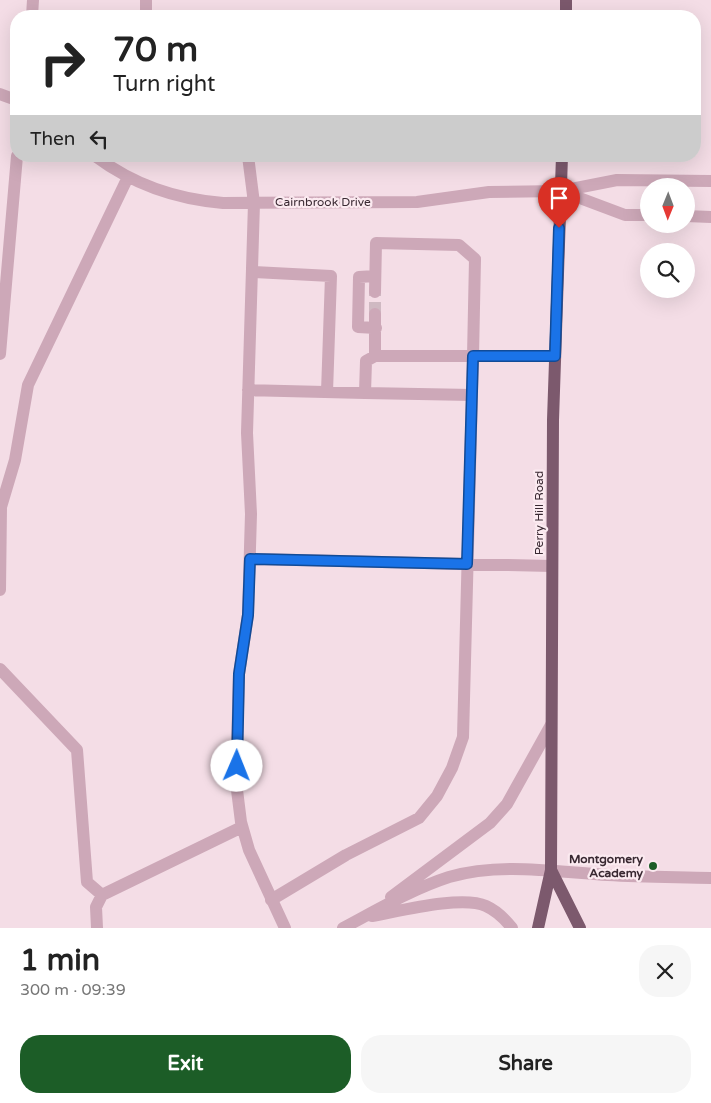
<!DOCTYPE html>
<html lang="en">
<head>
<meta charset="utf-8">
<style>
  body { margin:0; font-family:"Varela Round",sans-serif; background:#f6f6f6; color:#222; height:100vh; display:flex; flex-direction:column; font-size:19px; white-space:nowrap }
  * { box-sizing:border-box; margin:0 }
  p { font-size:16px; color:#767676 }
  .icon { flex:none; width:28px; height:28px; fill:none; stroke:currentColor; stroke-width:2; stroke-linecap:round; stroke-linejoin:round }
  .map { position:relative; height:928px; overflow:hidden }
  .details { display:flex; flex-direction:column; background:#fff; flex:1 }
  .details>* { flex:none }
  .top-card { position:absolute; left:10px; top:10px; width:691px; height:152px; border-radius:20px; box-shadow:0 5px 20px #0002; background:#fff; color:#222; overflow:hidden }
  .needle { width:32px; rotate:181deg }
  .controls { position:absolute; left:640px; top:178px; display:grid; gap:10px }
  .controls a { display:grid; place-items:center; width:55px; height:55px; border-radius:50%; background:#fff; box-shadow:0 5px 20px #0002; font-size:25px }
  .pin { position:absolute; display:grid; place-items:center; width:42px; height:42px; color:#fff; margin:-51px -21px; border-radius:50% 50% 50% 0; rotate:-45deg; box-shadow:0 0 5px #0007 }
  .pin .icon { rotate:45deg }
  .me { position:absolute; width:55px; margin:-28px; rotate:1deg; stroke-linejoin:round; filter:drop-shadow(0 0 4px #0008) }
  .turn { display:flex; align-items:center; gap:18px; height:105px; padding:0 20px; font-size:22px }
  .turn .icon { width:65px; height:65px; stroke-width:2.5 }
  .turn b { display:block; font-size:35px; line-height:42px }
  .then { display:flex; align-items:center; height:48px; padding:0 20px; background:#0003; gap:10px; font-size:19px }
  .round { display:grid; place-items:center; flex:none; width:52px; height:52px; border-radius:20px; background:#f6f6f6 }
  .summary { display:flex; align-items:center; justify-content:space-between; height:85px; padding:0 20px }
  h1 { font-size:30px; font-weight:700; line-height:38px }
  .button { display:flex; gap:10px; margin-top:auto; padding:10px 20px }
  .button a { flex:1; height:58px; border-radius:20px; background:#1c5d27; color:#fff; font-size:20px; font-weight:700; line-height:58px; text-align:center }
  .button a+a { background:#f6f6f6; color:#222 }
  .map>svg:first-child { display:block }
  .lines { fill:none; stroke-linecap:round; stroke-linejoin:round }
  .minor-tunnel { stroke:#cfb9c2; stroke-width:12; stroke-dasharray:12 6; stroke-linecap:butt }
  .minor { stroke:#cda8b8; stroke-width:12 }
  .major { stroke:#7c596d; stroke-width:12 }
  .route-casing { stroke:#114b97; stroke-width:12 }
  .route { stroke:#1a73e8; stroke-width:9 }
  .poi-dot { fill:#1c5d27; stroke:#fbeaf0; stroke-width:2 }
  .labels { text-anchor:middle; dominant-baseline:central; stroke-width:4.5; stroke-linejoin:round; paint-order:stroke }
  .street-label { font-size:12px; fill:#392932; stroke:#fbeaf0 }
  .poi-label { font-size:12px; font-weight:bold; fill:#392932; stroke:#fbeaf0; text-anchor:end }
</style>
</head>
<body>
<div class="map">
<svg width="711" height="928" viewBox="0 0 711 928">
  <rect width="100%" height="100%" fill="#f4dde6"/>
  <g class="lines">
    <path class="minor-tunnel" d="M375,314V292"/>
    <path class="minor" d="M146,0V16
      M32,16L33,0
      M0,94L16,100
      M95,156C134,185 175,199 223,203L417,202L489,192L561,191L617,180L711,181
      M248,156L254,203L247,433L251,514L248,615L239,674L236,782L241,822L249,850L285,928
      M561,191L625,215H649
      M686,216L711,217
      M252,272L331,276L327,392
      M375,276L359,277L358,327L376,328
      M375,292L376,243L459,245L475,259L473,356H375L366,361L365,393L472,395
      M0,354L17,156
      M375,356V314
      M248,390L365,393
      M250,559L552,566
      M0,590L1,507L15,460L28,385L128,177
      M0,669L77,750L87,882L102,895
      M391,897L490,823L507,804L551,725
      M271,900L346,855L419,818L437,796L452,768L463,737L473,356H555
      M372,916C400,911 462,895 486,906C497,911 505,919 512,928
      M97,928L96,907L102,895L242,827
      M343,928C377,910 412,889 449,877C500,862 557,872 608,875C642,877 677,877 711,878"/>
    <path class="major" d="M566,16V0
      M551,870L580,928
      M538,928L551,870L553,420L562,156"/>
  </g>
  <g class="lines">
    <g class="route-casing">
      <path id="route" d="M237,766L239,674L248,615L250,559L467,564L473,356H555L559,228"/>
    </g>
    <use href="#route" class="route"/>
  </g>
  <circle class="poi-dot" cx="653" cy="866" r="5"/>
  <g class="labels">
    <g class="street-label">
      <text x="323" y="202">Cairnbrook Drive</text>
      <text transform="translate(539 513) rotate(-90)">Perry Hill Road</text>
    </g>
    <g class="poi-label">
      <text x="643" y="859">Montgomery<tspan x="643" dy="14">Academy</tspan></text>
    </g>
  </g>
</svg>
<div class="controls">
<a><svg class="needle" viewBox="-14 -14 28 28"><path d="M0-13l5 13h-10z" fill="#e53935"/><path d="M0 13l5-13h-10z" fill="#767676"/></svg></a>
<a><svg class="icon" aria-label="search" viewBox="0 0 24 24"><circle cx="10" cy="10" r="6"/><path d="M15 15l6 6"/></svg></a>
</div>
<div class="pin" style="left:559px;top:228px;background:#d93025"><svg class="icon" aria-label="arrive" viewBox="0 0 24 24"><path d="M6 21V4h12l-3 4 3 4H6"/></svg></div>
<svg class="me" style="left:237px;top:766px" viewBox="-20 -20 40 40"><circle r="19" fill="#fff"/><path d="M0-13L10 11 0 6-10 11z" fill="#1a73e8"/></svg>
<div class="top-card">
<div class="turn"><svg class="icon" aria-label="right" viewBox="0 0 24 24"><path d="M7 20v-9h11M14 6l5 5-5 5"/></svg><div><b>70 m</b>Turn right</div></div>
<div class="then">Then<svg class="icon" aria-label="left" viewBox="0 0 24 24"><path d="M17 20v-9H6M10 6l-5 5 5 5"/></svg></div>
</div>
</div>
<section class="details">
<div class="summary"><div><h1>1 min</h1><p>300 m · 09:39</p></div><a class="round"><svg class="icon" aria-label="close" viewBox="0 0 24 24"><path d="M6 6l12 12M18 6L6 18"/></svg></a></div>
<div class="button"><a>Exit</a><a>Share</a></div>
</section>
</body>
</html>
